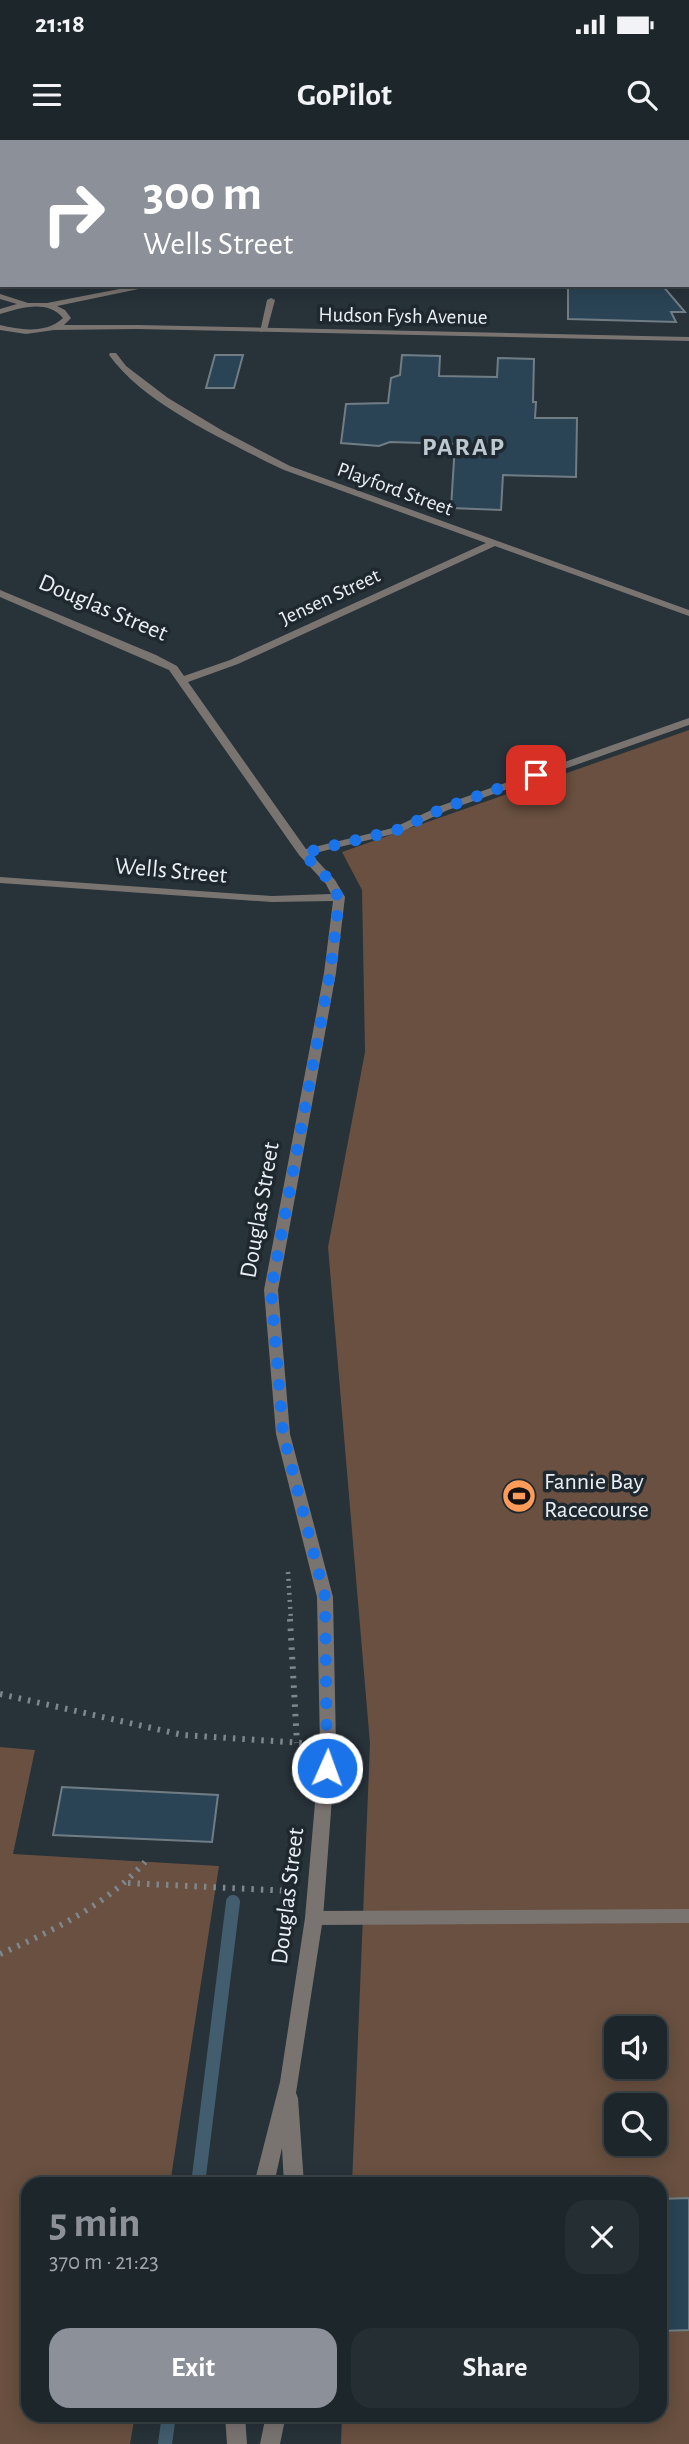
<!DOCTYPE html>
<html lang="en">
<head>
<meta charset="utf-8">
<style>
  body { margin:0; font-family:"Alegreya Sans",sans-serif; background:#252e33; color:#f1f3f6; height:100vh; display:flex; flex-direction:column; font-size:26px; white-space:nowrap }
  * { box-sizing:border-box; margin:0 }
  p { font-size:23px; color:#a0a5a9 }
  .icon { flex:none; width:38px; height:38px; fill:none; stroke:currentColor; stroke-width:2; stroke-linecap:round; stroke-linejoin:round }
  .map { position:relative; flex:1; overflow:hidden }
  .panel { position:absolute; left:21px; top:2037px; width:646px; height:245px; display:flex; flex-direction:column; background:#1d262b; border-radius:21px; box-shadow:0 4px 18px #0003,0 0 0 2px #3b4347 }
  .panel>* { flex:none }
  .top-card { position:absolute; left:0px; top:0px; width:690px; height:147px; box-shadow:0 4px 18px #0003,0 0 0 2px #3b4347; background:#8c9099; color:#fff; overflow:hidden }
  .buttons { position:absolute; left:604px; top:1876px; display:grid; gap:14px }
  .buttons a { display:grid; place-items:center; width:63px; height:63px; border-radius:14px; background:#1d262b; box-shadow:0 4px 18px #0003,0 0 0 2px #3b4347; font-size:35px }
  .pin { position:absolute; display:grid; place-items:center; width:60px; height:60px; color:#fff; margin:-30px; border-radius:14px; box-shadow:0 4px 10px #0006 }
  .me { position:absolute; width:77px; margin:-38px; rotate:2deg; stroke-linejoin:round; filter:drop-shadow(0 0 5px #0008) }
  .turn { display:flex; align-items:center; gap:24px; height:147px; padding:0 28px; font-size:32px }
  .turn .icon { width:91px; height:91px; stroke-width:2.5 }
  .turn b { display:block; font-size:49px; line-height:60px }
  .round { display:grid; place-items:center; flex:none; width:74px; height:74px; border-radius:21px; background:#252e33 }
  .summary { display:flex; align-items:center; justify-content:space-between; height:119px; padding:0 28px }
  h1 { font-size:42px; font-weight:600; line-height:52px; color:#8c9099 }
  .primary-button { display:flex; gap:14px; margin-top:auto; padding:14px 28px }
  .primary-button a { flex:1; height:80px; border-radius:21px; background:#8c9099; color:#fff; font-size:28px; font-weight:600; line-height:80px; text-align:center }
  .primary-button a+a { background:#252e33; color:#f1f3f6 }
  .status { display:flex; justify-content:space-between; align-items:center; height:49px; padding:0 35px; background:#1d262b; direction:ltr }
  .status svg { height:19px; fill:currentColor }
  header { display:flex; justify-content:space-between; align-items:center; height:91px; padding:0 28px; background:#1d262b; font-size:32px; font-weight:600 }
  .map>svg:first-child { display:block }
  .green { fill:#695040; fill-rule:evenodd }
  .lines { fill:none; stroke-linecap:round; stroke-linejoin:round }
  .stream { stroke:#425d6e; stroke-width:14 }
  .building { fill:#2a4455; stroke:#717d85; stroke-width:2 }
  .path-far2 { stroke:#7e878d; stroke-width:2.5; stroke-dasharray:1 2.5; stroke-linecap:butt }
  .path-far1 { stroke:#7e878d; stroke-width:4.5; stroke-dasharray:2 5; stroke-linecap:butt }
  .path { stroke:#7e878d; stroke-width:6; stroke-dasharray:2.5 7; stroke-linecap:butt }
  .lane { fill:#7a7471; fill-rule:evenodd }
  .street { fill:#7a7471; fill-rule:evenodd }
  .secondary { fill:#a39a95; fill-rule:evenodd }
  .highway { fill:#e0d2ca; fill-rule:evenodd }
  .route { stroke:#1a73e8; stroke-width:12; stroke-dasharray:0 21.6 }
  .labels { text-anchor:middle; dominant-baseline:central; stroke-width:7; stroke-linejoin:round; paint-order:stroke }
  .far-street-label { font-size:21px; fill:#eaf0f5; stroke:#1e282e }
  .street-label { font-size:24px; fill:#eaf0f5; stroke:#1e282e }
  .poi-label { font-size:24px; fill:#eaf0f5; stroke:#1e282e; text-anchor:start }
  .far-district-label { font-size:26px; font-weight:bold; letter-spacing:2px; fill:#bcc9d1; stroke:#1e282e }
</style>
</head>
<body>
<div class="status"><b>21:18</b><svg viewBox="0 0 49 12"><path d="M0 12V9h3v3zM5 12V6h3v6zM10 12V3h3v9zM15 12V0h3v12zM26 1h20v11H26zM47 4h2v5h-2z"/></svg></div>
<header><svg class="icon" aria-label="menu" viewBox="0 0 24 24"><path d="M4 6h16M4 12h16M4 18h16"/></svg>GoPilot<svg class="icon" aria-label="search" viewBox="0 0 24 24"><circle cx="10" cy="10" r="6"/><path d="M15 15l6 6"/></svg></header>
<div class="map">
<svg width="689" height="2304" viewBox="0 0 689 2304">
  <rect width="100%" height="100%" fill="#273239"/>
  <path class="green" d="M689,590V2304H341L342,2275H660V2044H352L370,1604L328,1107L365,912L362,750L342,712ZM616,1888H654V1927H616ZM616,1965H654V2004H616Z
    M0,1607L35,1610L13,1714L219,1726L170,2044H28V2275H135L130,2304H0Z"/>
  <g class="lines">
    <path class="stream" d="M198,2044L233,1762
      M165,2304L169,2275"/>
  </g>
  <path class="building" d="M568,145H662L685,172H671L676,182L568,179Z
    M215,215H243L234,248H206Z
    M402,215L440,216L439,236L497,237L498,218L534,219L533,262H536L535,278H577L576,337L503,335L501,370L451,368L455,304L390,302L379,306L341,303L346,264L388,263L391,238L400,235Z
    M62,1647L218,1655L212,1702L53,1695Z
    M689,2058V2190L660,2191V2059Z"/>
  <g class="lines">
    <path class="path-far2" d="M80,2L97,0"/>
    <path class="path-far1" d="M288,1432L291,1481"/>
    <path class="path" d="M290,1479L297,1603
      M0,1554L183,1595L303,1603
      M128,1743L291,1751
      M0,1814C54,1790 105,1766 145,1722"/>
    <path class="lane" d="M271,158L275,160L267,190L260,192L267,160Z
      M689,1769V1783L314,1785L308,1783L305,1778L308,1773L314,1771Z"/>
    <path class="street" d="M0,68H2V73H0Z
      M688,140H689V146L686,145H688Z
      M140,145H158L57,166L65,170L71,178L64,185H137L689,197V201L137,189L54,190L26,194L0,190V185C21,190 46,194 63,178C47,159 20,168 0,174V169L17,164L0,159V154L28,163H47Z
      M110,213H116L126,226L168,258L223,291L290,326L689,470V476L495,406L238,524L188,542L306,709L393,688L440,666L689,578V585L448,670L401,692L311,714L335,740L345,757L336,833L278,1150L290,1294L333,1457L336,1605L323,1778L296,1953L298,1958L304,2044H284L282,2008L274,2044H254L280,1942L305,1778L320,1605L317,1457L276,1294L264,1150L324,833L333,761L272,762L0,743V737L272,756L331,754L326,744L299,715L169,530L0,457V450L156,515L177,526L184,536L230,520L486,403L284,330L267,322C215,295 143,262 109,215Z
      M225,2275H245L247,2304H227Z
      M266,2275H286L280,2304H260Z"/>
    <path class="secondary" d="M574,0L586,2H576Z
      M609,0H617V2H609Z
      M626,0L640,2H628Z
      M688,15H689V19H688Z
      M688,35H689V40H688Z"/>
    <path class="highway" d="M1,0H27L2,2V4Z"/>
  </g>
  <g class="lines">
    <path class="route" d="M327,1628L325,1457L283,1294L271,1150L330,833L337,778L338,757L331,742L303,713L397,690L444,668L536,635"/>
  </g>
  <defs>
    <g id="stadium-disc" transform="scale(1.75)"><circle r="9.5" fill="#fe9b58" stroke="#1e282e"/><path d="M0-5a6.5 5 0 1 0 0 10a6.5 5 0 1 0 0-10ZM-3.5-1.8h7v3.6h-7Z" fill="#111"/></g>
  </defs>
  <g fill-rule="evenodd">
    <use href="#stadium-disc" x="519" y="1356"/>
  </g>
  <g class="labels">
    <g class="far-street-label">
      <text transform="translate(403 176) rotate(1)">Hudson Fysh Avenue</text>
      <text transform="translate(395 349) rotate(20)">Playford Street</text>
      <text transform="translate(330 457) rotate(-25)">Jensen Street</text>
    </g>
    <g class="street-label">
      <text transform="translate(103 468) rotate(23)">Douglas Street</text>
      <text transform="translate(171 731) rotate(5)">Wells Street</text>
      <text transform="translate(260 1070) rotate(-80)">Douglas Street</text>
      <text transform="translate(288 1756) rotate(-83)">Douglas Street</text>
    </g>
    <g class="poi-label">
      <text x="544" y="1342">Fannie Bay<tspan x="544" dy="28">Racecourse</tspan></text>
    </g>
    <g class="far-district-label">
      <text x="464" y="307">PARAP</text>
    </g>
  </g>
</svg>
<div class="buttons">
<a><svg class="icon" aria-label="sound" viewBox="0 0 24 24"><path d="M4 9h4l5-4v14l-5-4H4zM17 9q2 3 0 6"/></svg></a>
<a><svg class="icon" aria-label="search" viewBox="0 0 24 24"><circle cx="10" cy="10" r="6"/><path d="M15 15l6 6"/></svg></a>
</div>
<div class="pin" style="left:536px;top:635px;background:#d93025"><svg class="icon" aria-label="arrive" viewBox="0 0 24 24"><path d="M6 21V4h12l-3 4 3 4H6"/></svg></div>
<svg class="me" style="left:327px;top:1628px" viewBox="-20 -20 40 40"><circle r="17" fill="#1a73e8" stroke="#fff" stroke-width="3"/><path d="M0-11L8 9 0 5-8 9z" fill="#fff"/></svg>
<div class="top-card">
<div class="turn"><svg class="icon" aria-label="right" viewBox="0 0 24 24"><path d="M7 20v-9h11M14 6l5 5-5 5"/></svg><div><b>300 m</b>Wells Street</div></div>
</div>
<section class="panel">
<div class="summary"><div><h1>5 min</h1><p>370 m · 21:23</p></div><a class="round"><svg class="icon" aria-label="close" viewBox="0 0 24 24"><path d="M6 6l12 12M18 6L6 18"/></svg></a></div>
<div class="primary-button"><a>Exit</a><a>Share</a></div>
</section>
</div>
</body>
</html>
